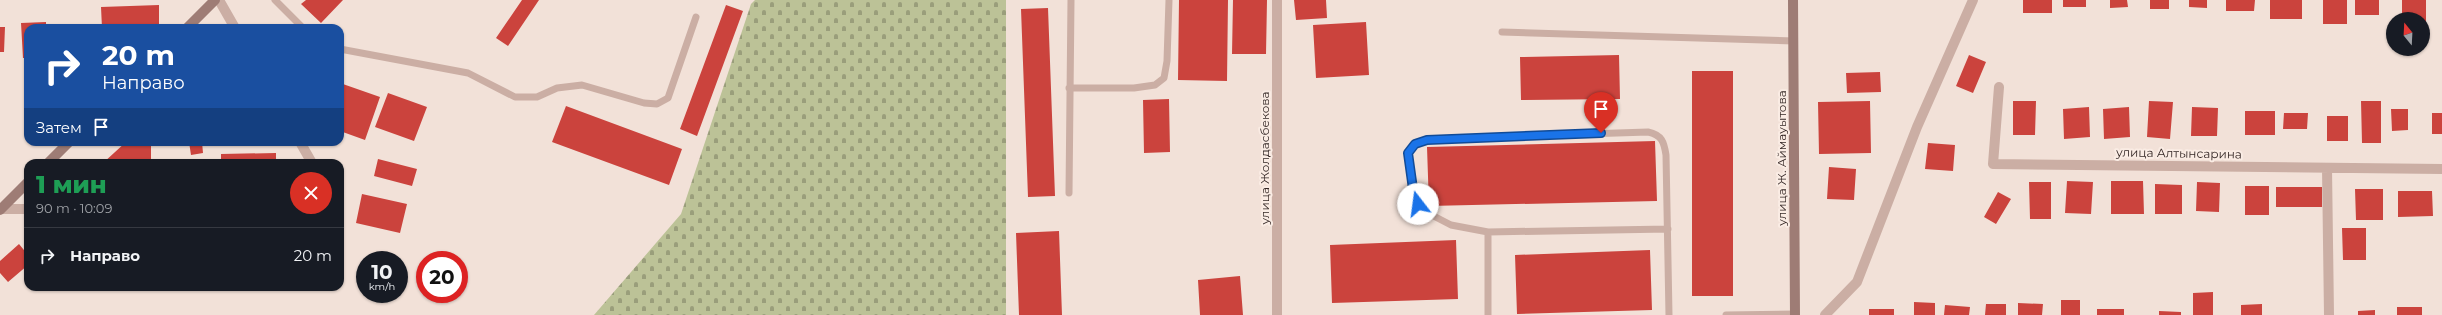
<!DOCTYPE html>
<html lang="ru">
<head>
<meta charset="utf-8">
<style>
  body { margin:0; font-family:Montserrat,sans-serif; background:#242831; color:#f1f3f6; height:100vh; display:flex; flex-direction:column; font-size:15px; white-space:nowrap }
  * { box-sizing:border-box; margin:0 }
  p { font-size:13px; color:#9ea1a6 }
  .icon { flex:none; width:22px; height:22px; fill:none; stroke:currentColor; stroke-width:2; stroke-linecap:round; stroke-linejoin:round }
  .map { position:relative; flex:1; overflow:hidden }
  .side { position:absolute; left:24px; top:159px; width:320px; height:132px; display:flex; flex-direction:column; background:#171b24; border-radius:12px; box-shadow:0 1px 3px #0004 }
  .side>* { flex:none }
  .banner { position:absolute; left:24px; top:24px; width:320px; height:122px; border-radius:12px; box-shadow:0 1px 3px #0004; background:#1a4fa0; color:#fff; overflow:hidden }
  .needle { width:26px; rotate:342deg }
  .buttons { position:absolute; left:2386px; top:12px; display:grid; gap:8px }
  .buttons a { display:grid; place-items:center; width:44px; height:44px; border-radius:50%; background:#171b24; box-shadow:0 1px 3px #0004; font-size:20px }
  .speed { position:absolute; left:356px; top:251px; display:flex; gap:8px; font-size:20px; font-weight:700; text-align:center }
  .speed>* { display:grid; place-content:center; width:52px; height:52px; border-radius:50%; background:#171b24; box-shadow:0 1px 3px #0004; line-height:1 }
  .speed small { font-size:10px; font-weight:400 }
  .speed .limit { border:6px solid #d22; background:#fff; color:#111 }
  .pin { position:absolute; display:grid; place-items:center; width:34px; height:34px; color:#fff; margin:-41px -17px; border-radius:50% 50% 50% 0; rotate:-45deg; box-shadow:0 0 4px #0007 }
  .pin .icon { rotate:45deg }
  .me { position:absolute; width:44px; margin:-22px; rotate:345deg; stroke-linejoin:round; filter:drop-shadow(0 0 3px #0008) }
  .turn { display:flex; align-items:center; gap:14px; height:84px; padding:0 12px; font-size:18px }
  .turn .icon { width:52px; height:52px; stroke-width:2.5 }
  .turn b { display:block; font-size:28px; line-height:34px }
  .then { display:flex; align-items:center; height:38px; padding:0 12px; background:#0003; gap:8px; font-size:15px }
  .round { display:grid; place-items:center; flex:none; width:42px; height:42px; border-radius:21px; background:#242831 }
  .overview { display:flex; align-items:center; justify-content:space-between; height:68px; padding:0 12px }
  h1 { font-size:24px; font-weight:800; line-height:30px; color:#1e9e55 }
  ul { padding:0; list-style:none }
  li { display:flex; align-items:center; gap:12px; height:56px; padding:0 12px; border-top:1px solid #363941 }
  li div { flex:1 }
  li b { display:block; font-size:15px }
  li em { font-style:normal }
  .map>svg:first-child { display:block }
  .cemetery { fill:url(#cemetery-stones) }
  .building { fill:#cb433d }
  .lines { fill:none; stroke-linecap:round; stroke-linejoin:round }
  .lane { stroke:#cbaea4; stroke-width:7 }
  .street { stroke:#cbaea4; stroke-width:10 }
  .secondary { stroke:#9e7c75; stroke-width:10 }
  .route-casing { stroke:#114b97; stroke-width:10 }
  .route { stroke:#1a73e8; stroke-width:7 }
  .labels { text-anchor:middle; dominant-baseline:central; stroke-width:4; stroke-linejoin:round; paint-order:stroke }
  .street-label { font-size:12px; fill:#352826; stroke:#faece4 }
</style>
</head>
<body>
<div class="map">
<svg width="2442" height="315" viewBox="0 0 2442 315">
  <defs>
    <pattern id="cemetery-stones" width="16" height="16" patternUnits="userSpaceOnUse"><rect width="16" height="16" fill="#bcc297"/><path d="M2 7V4a2 2 0 0 1 4 0v3zM10 15v-3a2 2 0 0 1 4 0v3z" fill="#9a9e7b"/></pattern>
  </defs>
  <rect width="100%" height="100%" fill="#f2e1d8"/>
  <path class="cemetery" d="M755,0H1006V315H594L681,214L751,4Z"/>
  <path class="building" d="M306,0H343L321,23L301,4Z
    M522,0H539L508,46L496,38Z
    M1179,0H1228L1227,81L1178,80Z
    M1233,0H1267L1266,54H1232Z
    M1294,0H1326L1327,18L1296,20Z
    M2023,0H2052V13H2023Z
    M2063,0H2086V7H2063Z
    M2110,0H2127L2128,7L2110,8Z
    M2150,0H2169V9H2150Z
    M2189,0H2207V8L2189,7Z
    M2226,0H2255L2254,11H2226Z
    M2270,0H2302V19H2270Z
    M2323,0H2347V24H2323Z
    M2355,0H2379V15H2355Z
    M2402,0H2426V24H2423V19H2402Z
    M159,5V27L102,28L101,7Z
    M726,5L743,11L697,136L680,129Z
    M1048,8L1055,196L1028,197L1021,9Z
    M46,22V28H28V58H23L21,23Z
    M1366,22L1369,75L1316,78L1313,25Z
    M0,27H5L4,52H0Z
    M1619,55L1620,99L1521,100L1520,57Z
    M1969,55L1986,62L1973,93L1956,86Z
    M1692,71H1733V296H1692Z
    M1880,72L1881,92L1847,93L1846,73Z
    M340,83L380,97L365,140L340,131Z
    M388,93L427,107L414,141L375,127Z
    M1169,99L1170,152L1144,153L1143,100Z
    M1870,101L1871,153L1819,154L1818,102Z
    M2013,101H2036L2035,135H2013Z
    M2149,101L2173,102L2170,139L2147,137Z
    M2361,101H2381V143H2362Z
    M566,106L682,149L669,185L552,142Z
    M2089,107L2090,137L2064,139L2063,109Z
    M2129,107L2130,137L2104,139L2103,109Z
    M2192,107L2218,108L2217,136H2191Z
    M2391,109H2408V130L2392,131Z
    M2245,111H2275V135H2245Z
    M2284,113H2308L2307,129H2283Z
    M2432,113H2442V134H2432Z
    M2327,116H2348V141H2327Z
    M1655,141L1657,201L1429,206L1427,147Z
    M126,142H151V163H103Z
    M189,142H202L203,153L191,155Z
    M1928,143L1955,145L1953,171L1925,169Z
    M276,153V163H221V154Z
    M378,159L417,169L412,186L374,176Z
    M1829,167L1856,169L1854,200L1827,199Z
    M2067,181L2093,182L2091,214L2065,213Z
    M2111,181H2143L2144,214H2111Z
    M2029,182H2051V219H2030Z
    M2197,182L2220,183L2219,212L2196,211Z
    M2155,184L2182,185V214H2155Z
    M2245,186H2269V215H2245Z
    M2276,187H2322V207H2276Z
    M2355,189H2383V220H2356Z
    M2398,191H2432L2433,216L2398,217Z
    M1998,192L2011,199L1996,224L1984,217Z
    M362,194L407,204L400,233L356,223Z
    M2342,228H2366V260H2343Z
    M1059,231L1062,315H1019L1016,233Z
    M1456,240L1458,299L1332,303L1330,245Z
    M19,244L28,255V265L8,282L0,273V261Z
    M1650,250L1652,310L1517,314L1515,255Z
    M1240,276L1243,315H1200L1198,280Z
    M2213,292V315H2193V293Z
    M2061,300H2080V315H2061Z
    M1914,302L1935,303V315H1914Z
    M2018,303L2043,304L2042,315H2018Z
    M1986,304H2006V315H1985Z
    M2262,304V315H2241V305Z
    M1945,305L1970,307L1969,315H1944Z
    M2397,307H2422V315H2397Z
    M1869,309H1894V315H1869Z
    M2097,309H2124V315H2097Z
    M2375,310V315H2358V311Z
    M2159,311L2181,312V315H2159Z"/>
  <g class="lines">
    <path class="lane" d="M275,0L303,28
      M1502,32L1794,41
      M340,49L468,73L515,97H537L557,88L582,85L644,103L657,104L668,98L696,17
      M1069,88H1134L1155,85L1164,78L1167,61L1169,0
      M1069,193L1071,0
      M1668,229L1488,232L1451,225L1424,211L1418,204L1413,189L1408,153L1415,144L1427,139L1648,132C1662,135 1664,142 1666,155L1669,315
      M1488,315V232
      M1726,315L1795,314"/>
    <path class="street" d="M219,0L235,28
      M1277,0V315
      M1999,87L1993,164L2442,169
      M300,142L312,163
      M2327,168L2329,315
      M0,209H28
      M1825,315L1857,282L1917,127L1973,0"/>
    <path class="secondary" d="M1793,0L1795,315
      M187,28L215,0
      M48,163L69,142
      M0,210L28,182"/>
  </g>
  <g class="lines">
    <g class="route-casing">
      <path id="route" d="M1418,204L1413,189L1408,153L1415,144L1427,140L1601,133"/>
    </g>
    <use href="#route" class="route"/>
  </g>
  <g class="labels">
    <g class="street-label">
      <text transform="translate(2179 153) rotate(1)">улица Алтынсарина</text>
      <text transform="translate(1264 158) rotate(-90)">улица Жолдасбекова</text>
      <text transform="translate(1781 158) rotate(-90)">улица Ж. Аймауытова</text>
    </g>
  </g>
</svg>
<div class="buttons">
<a><svg class="needle" viewBox="-14 -14 28 28"><path d="M0-13l5 13h-10z" fill="#e53935"/><path d="M0 13l5-13h-10z" fill="#9ea1a6"/></svg></a>
</div>
<div class="speed"><div>10<small>km/h</small></div><div class="limit">20</div></div>
<div class="pin" style="left:1601px;top:133px;background:#d93025"><svg class="icon" aria-label="arrive" viewBox="0 0 24 24"><path d="M6 21V4h12l-3 4 3 4H6"/></svg></div>
<svg class="me" style="left:1418px;top:204px" viewBox="-20 -20 40 40"><circle r="19" fill="#fff"/><path d="M0-13L10 11 0 6-10 11z" fill="#1a73e8"/></svg>
<div class="banner">
<div class="turn"><svg class="icon" aria-label="right" viewBox="0 0 24 24"><path d="M7 20v-9h11M14 6l5 5-5 5"/></svg><div><b>20 m</b>Направо</div></div>
<div class="then">Затем<svg class="icon" aria-label="arrive" viewBox="0 0 24 24"><path d="M6 21V4h12l-3 4 3 4H6"/></svg></div>
</div>
<section class="side">
<div class="overview"><div><h1>1 мин</h1><p>90 m · 10:09</p></div><a class="round" style="background:#d93025;color:#fff"><svg class="icon" aria-label="close" viewBox="0 0 24 24"><path d="M6 6l12 12M18 6L6 18"/></svg></a></div>
<ul>
<li><svg class="icon" aria-label="right" viewBox="0 0 24 24"><path d="M7 20v-9h11M14 6l5 5-5 5"/></svg><div><b>Направо</b></div><em>20 m</em></li>
</ul>
</section>
</div>
</body>
</html>
